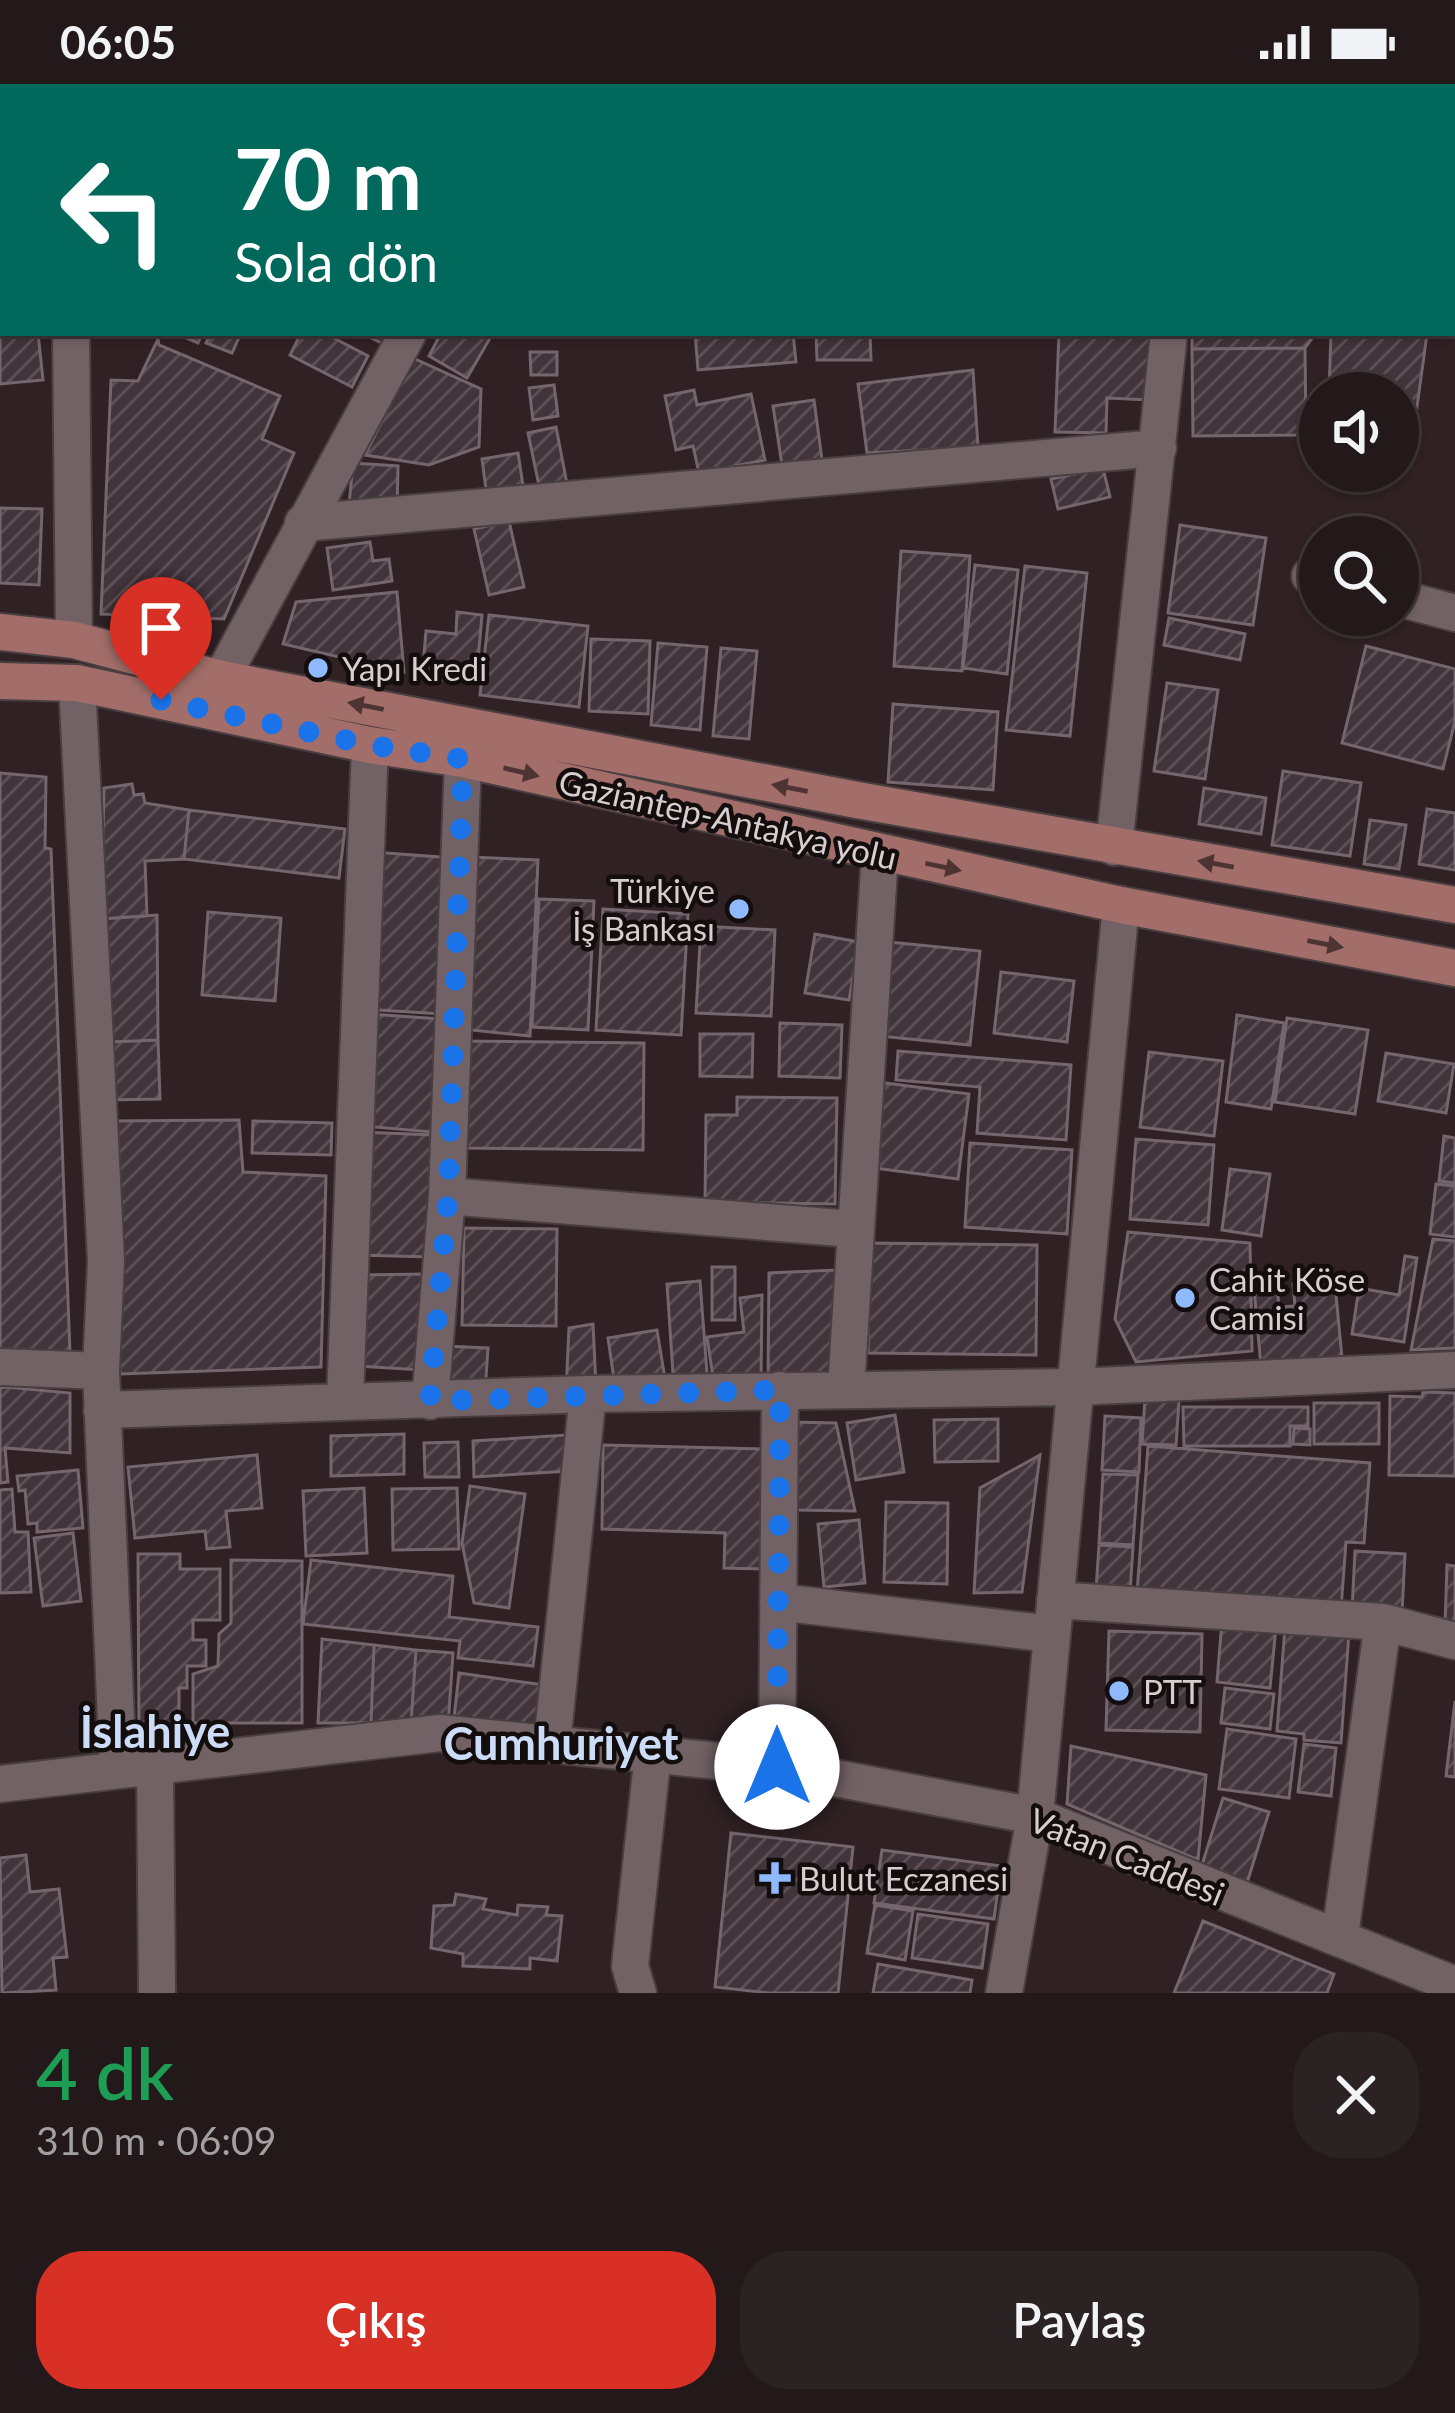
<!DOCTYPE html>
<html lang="tr">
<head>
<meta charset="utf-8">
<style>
  body { margin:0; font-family:Lato,sans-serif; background:#2b2224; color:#f1f3f6; height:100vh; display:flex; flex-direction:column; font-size:45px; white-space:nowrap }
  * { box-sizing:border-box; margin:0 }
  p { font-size:39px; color:#a3a0a3 }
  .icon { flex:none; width:66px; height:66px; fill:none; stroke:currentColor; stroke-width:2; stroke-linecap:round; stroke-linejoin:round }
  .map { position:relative; height:1909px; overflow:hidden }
  .details { display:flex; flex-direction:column; background:#23191b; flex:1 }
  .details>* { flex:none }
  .hud { position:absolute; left:0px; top:0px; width:1455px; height:252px; box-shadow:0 3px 9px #0004,0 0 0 3px #40383a; background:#00695c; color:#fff; overflow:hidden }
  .tools { position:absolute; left:1299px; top:288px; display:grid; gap:24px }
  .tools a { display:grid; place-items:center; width:120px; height:120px; border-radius:50%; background:#23191b; box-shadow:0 3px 9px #0004,0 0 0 3px #40383a; font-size:60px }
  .pin { position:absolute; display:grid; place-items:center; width:102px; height:102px; color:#fff; margin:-123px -51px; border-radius:50% 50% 50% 0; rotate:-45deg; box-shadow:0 0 12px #0007 }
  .pin .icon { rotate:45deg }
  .me { position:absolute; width:132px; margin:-66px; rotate:0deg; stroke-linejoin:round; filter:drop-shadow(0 0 9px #0008) }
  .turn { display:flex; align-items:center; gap:42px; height:252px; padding:0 36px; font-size:54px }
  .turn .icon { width:156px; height:156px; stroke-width:2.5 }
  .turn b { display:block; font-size:84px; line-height:102px }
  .round { display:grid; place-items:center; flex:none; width:126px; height:126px; border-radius:48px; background:#2b2224 }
  .headline { display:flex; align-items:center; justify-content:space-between; height:204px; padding:0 36px }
  h1 { font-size:72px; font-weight:600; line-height:90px; color:#1e9e55 }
  .primary-button { display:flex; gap:24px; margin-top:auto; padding:24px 36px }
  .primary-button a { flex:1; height:138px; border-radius:48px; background:#d93025; color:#fff; font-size:48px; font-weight:600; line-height:138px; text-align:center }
  .primary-button a+a { background:#2b2224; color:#f1f3f6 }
  .status { display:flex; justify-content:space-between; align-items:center; height:84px; padding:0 60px; background:#23191b; direction:ltr }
  .status svg { height:33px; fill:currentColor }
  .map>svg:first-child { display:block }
  .building { fill:url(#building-hatch); stroke:#75666e; stroke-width:3 }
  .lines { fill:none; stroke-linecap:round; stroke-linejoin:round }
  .minor-casing { stroke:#493e40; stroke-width:40 }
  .major-casing { stroke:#493e40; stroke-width:40 }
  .minor { stroke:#736265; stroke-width:36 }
  .major { stroke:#a36e6a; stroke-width:36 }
  .oneway { fill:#4d3433 }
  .route { stroke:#1a73e8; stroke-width:21; stroke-dasharray:0 37.8 }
  .poi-dot { fill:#8eb9fd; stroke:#130d0e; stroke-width:4.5 }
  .labels { text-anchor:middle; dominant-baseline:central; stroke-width:9; stroke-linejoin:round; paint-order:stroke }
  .poi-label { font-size:33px; fill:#d8ced0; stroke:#130d0e; text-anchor:start }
  .street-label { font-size:33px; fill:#d8ced0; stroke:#130d0e }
  .district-label { font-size:45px; font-weight:bold; fill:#ccdcf6; stroke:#130d0e }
</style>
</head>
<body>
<div class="status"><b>06:05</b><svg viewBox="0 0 49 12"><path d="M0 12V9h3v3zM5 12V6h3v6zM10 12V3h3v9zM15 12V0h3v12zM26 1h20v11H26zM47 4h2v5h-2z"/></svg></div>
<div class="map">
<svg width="1455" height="1909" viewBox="0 0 1455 1909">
  <defs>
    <pattern id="building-hatch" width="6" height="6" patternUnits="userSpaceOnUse" patternTransform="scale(3)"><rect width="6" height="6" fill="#41343b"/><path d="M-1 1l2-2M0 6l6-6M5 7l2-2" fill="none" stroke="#5c5056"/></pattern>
  </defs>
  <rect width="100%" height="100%" fill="#2f2124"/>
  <path class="building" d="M0,0H40L3,3V83Z
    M107,0H272L278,3H113Z
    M381,0H489L488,3Z
    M555,0H830V3H555Z
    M1104,0H1152V3H1104Z
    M0,96H3V217H0Z
    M0,233H3V249H38L43,296L0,300Z
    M175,249H202L198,259Z
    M211,249H241L232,269L206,259Z
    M301,249H324L368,272L352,303L290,271Z
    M360,249H389L384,260Z
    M441,249H493L467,294L429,272Z
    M695,249H793L796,278L698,286Z
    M816,249H870L871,276H817Z
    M1059,249H1151L1149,316L1107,314L1106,349L1055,348Z
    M1192,249H1316L1305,264L1192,265Z
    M1331,249L1427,250L1416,330L1398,329V309H1329Z
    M158,255L159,261L280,312L262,355L294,369L224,535L101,530L111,296L138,297Z
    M1305,264L1306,351L1193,352L1192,265Z
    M530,268H557V291H531Z
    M413,274L481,305L479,363L429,381L365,371Z
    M973,286L978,363L867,369L858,300Z
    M554,301L558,332L533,336L529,304Z
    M694,306L697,321L751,310L765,376L699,389L693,362L676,366L665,312Z
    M814,316L822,376L782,381L773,322Z
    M556,343L568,405L541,411L528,349Z
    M518,369L524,408L487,413L482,375Z
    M353,379L398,382L397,426L348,431Z
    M1103,384L1110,413L1058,425L1051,395Z
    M0,424L42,425L39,501L0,499Z
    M509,437L524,503L489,511L474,445Z
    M1180,441L1266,454L1253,541L1168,529Z
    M370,458L373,477L389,475L392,497L333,506L327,464Z
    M901,467L970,472L962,587L894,582Z
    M975,481L1018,486L1007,590L963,584Z
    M1025,482L1087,489L1070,652L1006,646Z
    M397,508L404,588L283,560L296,518Z
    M457,528L482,531L476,599L422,594L426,547L456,550Z
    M489,531L588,542L579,623L480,611Z
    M1169,534L1245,550L1240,576L1164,561Z
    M591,555L650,557L648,630L589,627Z
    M658,559L707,563L700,646L651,641Z
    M1366,562L1455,585V637L1443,685L1342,659Z
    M721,564L757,567L749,655L713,652Z
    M1167,599L1218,606L1205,695L1154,687Z
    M893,620L998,628L993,706L888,698Z
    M1283,687L1361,699L1350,772L1272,761Z
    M0,689L46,693L45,764L51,765L70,1270L0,1268Z
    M132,700L134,711L143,710L145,719L189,726L184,775L145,777L147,832L101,835L104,704Z
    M1204,704L1266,714L1261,750L1199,740Z
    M1427,725L1455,729V786L1419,780Z
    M189,726L345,745L339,794L184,775Z
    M1370,736L1406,741L1399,785L1364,780Z
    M373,768L453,774L442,930L363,925Z
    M471,773L538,776L530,952L461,945Z
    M539,815L594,817L588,946L532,943Z
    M603,825L688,830L681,951L596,946Z
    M208,828L281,834L275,917L202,911Z
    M157,831L158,956L110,958L101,835Z
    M701,842L775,846L771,932L696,929Z
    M815,850L859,858L849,916L805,909Z
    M889,858L980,867L970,961L879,952Z
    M1001,888L1074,897L1067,958L994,949Z
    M370,930L440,935L432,1048L362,1042Z
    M1237,931L1284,939L1271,1025L1226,1018Z
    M1287,934L1368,946L1355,1030L1275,1018Z
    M780,939L842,941L840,994L779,992Z
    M700,950H753L752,993L700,992Z
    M158,956L160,1015L109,1016L110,958Z
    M461,957L644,959L643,1066L461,1064Z
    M898,967L1071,981L1066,1056L977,1049L980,1003L896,996Z
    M1149,968L1223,977L1214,1052L1140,1043Z
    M1386,969L1454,980L1446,1029L1378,1017Z
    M878,998L969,1010L958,1095L867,1083Z
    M737,1013L837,1014L835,1120L705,1118L706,1031H737Z
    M239,1036L243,1088L326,1092L321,1283L120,1290L109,1037Z
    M253,1037L332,1039L331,1071L252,1069Z
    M360,1048L434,1051L430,1173L356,1171Z
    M1444,1052L1455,1054V1099L1439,1097Z
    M1136,1055L1214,1061L1208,1141L1130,1135Z
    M970,1059L1072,1066L1067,1150L965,1143Z
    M1230,1085L1270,1090L1261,1152L1222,1146Z
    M1436,1100L1455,1102V1153L1430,1150Z
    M464,1144L557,1145L556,1242L462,1241Z
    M1128,1148L1250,1159L1252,1267L1136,1278L1115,1235Z
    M1433,1155L1455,1157V1264L1411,1266Z
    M869,1159L1037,1161L1036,1271L868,1269Z
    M1405,1172L1417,1174L1404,1258L1352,1250L1359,1204L1399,1211Z
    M712,1183H735V1236H712Z
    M836,1186L830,1300H768L769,1189Z
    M424,1190L421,1286L358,1282L361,1191Z
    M700,1197L708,1303L674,1305L667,1200Z
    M1314,1198L1315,1203L1335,1201L1342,1274L1261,1282L1254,1204L1277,1202L1279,1223L1295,1222L1293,1200Z
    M762,1211L761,1297L715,1307L707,1253L744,1248L740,1214Z
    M593,1240L596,1302L566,1307L569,1244Z
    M657,1246L666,1301L616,1309L608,1254Z
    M444,1262L488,1264L485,1308L441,1306Z
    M6,1303L70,1309V1369L5,1364L8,1398L0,1399V1304Z
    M1423,1308L1455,1309V1392L1389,1391L1390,1312L1422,1313Z
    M1145,1315L1179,1317L1176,1361L1142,1360Z
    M1314,1319H1379V1360H1314Z
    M1183,1323H1308V1342H1290V1362H1184Z
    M895,1331L904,1388L856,1396L847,1339Z
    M1105,1332L1141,1334L1139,1388L1102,1386Z
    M998,1335V1377L935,1378L934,1336Z
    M788,1338L836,1339L855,1427L795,1426Z
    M1294,1344L1310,1345V1361L1293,1360Z
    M404,1350V1390L331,1392V1352Z
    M567,1351L569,1387L474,1393L473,1357Z
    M458,1358L459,1393H425L424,1359Z
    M603,1361L769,1365L766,1485L724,1484L725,1449L602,1445Z
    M1148,1362L1370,1379L1364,1459L1346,1458L1341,1525L1137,1509Z
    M257,1371L262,1424L226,1427L230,1463L207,1465L205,1447L135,1454L128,1383Z
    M1040,1371L1022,1508L974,1509L980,1404Z
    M78,1386L83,1444L37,1448V1439L28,1440L25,1406L19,1407L17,1392Z
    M1103,1390L1138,1391L1133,1461L1099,1459Z
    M470,1402L525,1410L509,1524L474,1519L462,1459Z
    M364,1404L367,1469L306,1472L303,1407Z
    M457,1404L459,1465L393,1466L392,1405Z
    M12,1405L15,1448H28L31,1508L0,1509V1406Z
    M886,1418L948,1419L947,1500L884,1498Z
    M859,1436L865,1499L824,1503L818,1440Z
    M73,1449L81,1517L43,1522L34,1454Z
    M1099,1461L1133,1463L1130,1508L1096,1506Z
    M1355,1467L1405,1470L1402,1529L1352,1526Z
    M138,1470H180V1485H220V1536H193V1556H206V1582H187V1604H179V1649H139Z
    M231,1476L302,1477V1639H193V1590L218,1582L219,1550L231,1539Z
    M311,1476L453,1492L449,1533L538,1543L533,1582L458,1574L460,1557L303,1540Z
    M1447,1481L1455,1482V1541H1445Z
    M1222,1537L1276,1543L1270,1604L1217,1598Z
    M1285,1543L1349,1548L1341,1659L1304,1656V1650L1277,1647Z
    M1109,1547L1202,1550L1200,1648L1106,1646Z
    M322,1555L374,1561L371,1639H318Z
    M374,1561L416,1566L411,1640L371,1639Z
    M416,1566L453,1569L448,1643L411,1640Z
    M459,1589L544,1601L536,1653L453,1643Z
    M1225,1604L1274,1610L1270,1645L1221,1639Z
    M1455,1617V1693L1446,1692Z
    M1227,1645L1296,1655L1289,1714L1219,1705Z
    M1304,1660L1336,1664L1331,1712L1298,1708Z
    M1071,1662L1206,1691L1198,1776L1067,1720Z
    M1223,1714L1269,1728L1247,1799L1201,1784Z
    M731,1749L853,1763L838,1909H769L715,1903Z
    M882,1766L1001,1782L994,1835L874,1819Z
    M26,1771L30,1808L59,1805L67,1873L53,1874L56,1906L2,1909L0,1774Z
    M456,1810L486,1815L483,1825L517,1831L518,1821L548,1823L546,1831L562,1832L557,1877L530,1874V1885L463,1882V1870L431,1864L434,1822L454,1821Z
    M875,1821L913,1827L905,1876L867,1869Z
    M918,1830L988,1840L982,1884L912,1874Z
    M1203,1837L1334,1890L1327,1909H1174Z
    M878,1880L972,1896L970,1909H873Z"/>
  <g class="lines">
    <g class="minor-casing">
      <path id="minor" d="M75,3L76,0
        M541,3L543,0
        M1191,3V0
        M1452,125L1455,124
        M71,249L74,556
        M303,439L1158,364
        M1310,492L1320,495
        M1398,514L1455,529
        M221,595L408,249
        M77,599L106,1177L101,1287L118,1684
        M1114,763L1169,249
        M447,1112L853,1145
        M0,1283L101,1287
        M846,1305L880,770
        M345,1316L370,661
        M430,1317L447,1112L463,675
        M102,1326L588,1310
        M1055,1516L1383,1538
        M778,1518L1052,1550
        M552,1660L588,1310L1073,1303L1455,1286
        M777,1683L780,1306
        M155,1685L157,1909
        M0,1700L440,1649L777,1683L1035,1732L1455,1901
        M1340,1852L1383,1538L1455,1557
        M638,1909L630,1882L653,1669
        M1004,1909L1035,1732L1121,821"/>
    </g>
    <g class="major-casing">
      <path id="major" d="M0,548L74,556L221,595L857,716L1455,821
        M0,597L77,599L370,661L463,675L1121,821L1455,884"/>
    </g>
    <use href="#minor" class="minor"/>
    <use href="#major" class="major"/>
  </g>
  <defs><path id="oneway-solid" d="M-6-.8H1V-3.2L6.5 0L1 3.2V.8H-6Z" transform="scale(3)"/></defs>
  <g class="oneway">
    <use href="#oneway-solid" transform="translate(366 622) rotate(-169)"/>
    <use href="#oneway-solid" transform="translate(521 688) rotate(13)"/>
    <use href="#oneway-solid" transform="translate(790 704) rotate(-169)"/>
    <use href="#oneway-solid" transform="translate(1216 780) rotate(-170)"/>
    <use href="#oneway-solid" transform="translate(943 783) rotate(12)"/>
    <use href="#oneway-solid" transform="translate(1325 860) rotate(11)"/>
  </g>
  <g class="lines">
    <path class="route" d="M161,616L370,661L463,675L448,1112L430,1317L780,1306L777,1683"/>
  </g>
  <g class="poi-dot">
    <circle cx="318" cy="584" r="12"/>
    <circle cx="739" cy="825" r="12"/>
    <circle cx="1185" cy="1214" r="12"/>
    <circle cx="1119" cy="1607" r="12"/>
    <path d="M769 1776h12v12h12v12h-12v12h-12v-12h-12v-12h12z"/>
  </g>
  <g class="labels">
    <g class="poi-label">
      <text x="342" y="584">Yapı Kredi</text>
      <text x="715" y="806" text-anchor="end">Türkiye<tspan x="715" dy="38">İş Bankası</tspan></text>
      <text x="1209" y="1195">Cahit Köse<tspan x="1209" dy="38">Camisi</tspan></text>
      <text x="1143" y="1607">PTT</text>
      <text x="799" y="1794">Bulut Eczanesi</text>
    </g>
    <g class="street-label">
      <text transform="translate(728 735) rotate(13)">Gaziantep-Antakya yolu</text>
      <text transform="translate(1127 1772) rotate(22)">Vatan Caddesi</text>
    </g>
    <g class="district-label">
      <text x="155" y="1647">İslahiye</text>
      <text x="561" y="1659">Cumhuriyet</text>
    </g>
  </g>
</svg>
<div class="tools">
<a><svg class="icon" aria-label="sound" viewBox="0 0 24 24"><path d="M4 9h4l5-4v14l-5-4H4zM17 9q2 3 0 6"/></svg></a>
<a><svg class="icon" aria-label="search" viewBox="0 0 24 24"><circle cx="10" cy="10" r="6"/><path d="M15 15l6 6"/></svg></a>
</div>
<div class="pin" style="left:161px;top:616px;background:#d93025"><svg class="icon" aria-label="arrive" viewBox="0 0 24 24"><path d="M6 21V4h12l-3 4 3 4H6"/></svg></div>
<svg class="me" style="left:777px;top:1683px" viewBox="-20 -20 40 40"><circle r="19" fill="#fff"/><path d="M0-13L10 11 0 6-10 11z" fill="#1a73e8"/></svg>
<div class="hud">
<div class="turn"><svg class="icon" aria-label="left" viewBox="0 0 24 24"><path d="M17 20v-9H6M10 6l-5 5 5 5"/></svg><div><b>70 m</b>Sola dön</div></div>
</div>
</div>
<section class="details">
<div class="headline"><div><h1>4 dk</h1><p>310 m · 06:09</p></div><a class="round"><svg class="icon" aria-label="close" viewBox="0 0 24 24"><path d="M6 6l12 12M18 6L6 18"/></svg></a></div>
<div class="primary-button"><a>Çıkış</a><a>Paylaş</a></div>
</section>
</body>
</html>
